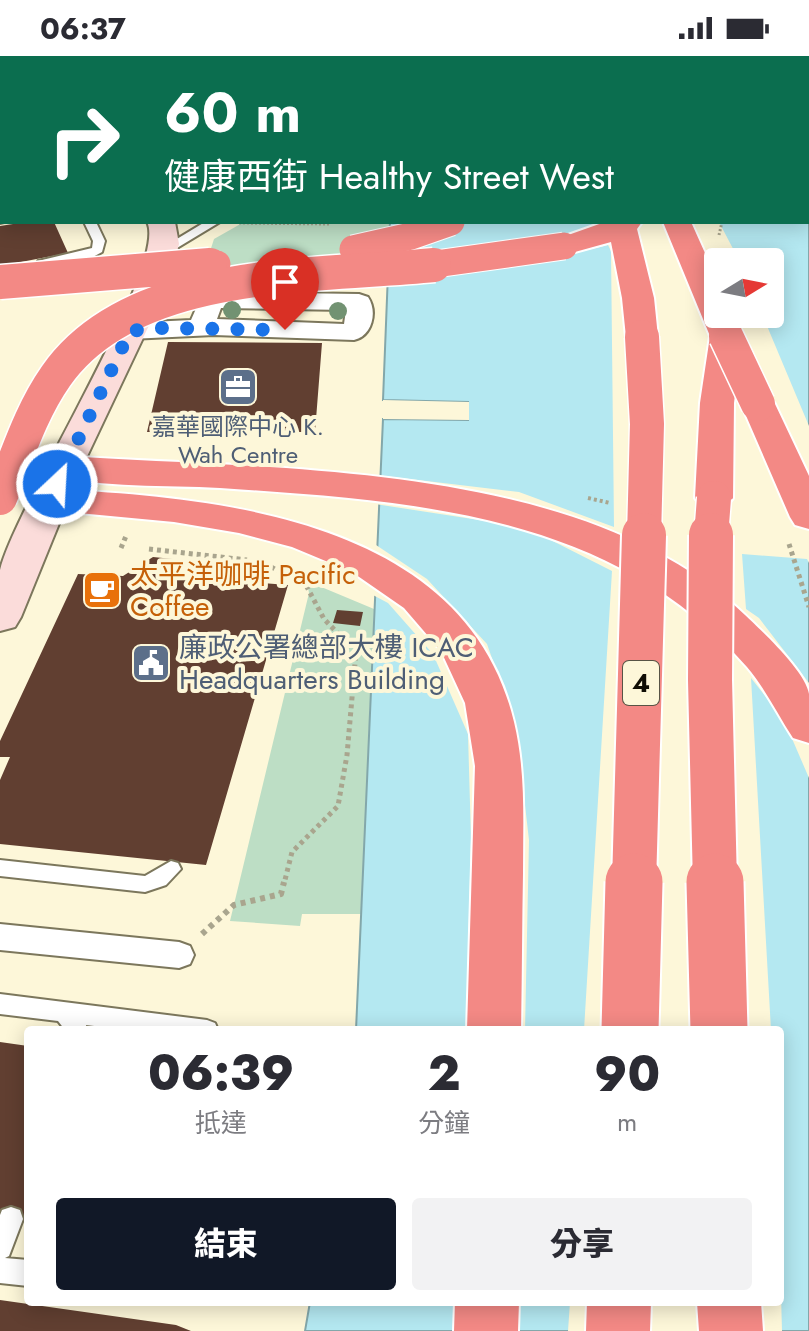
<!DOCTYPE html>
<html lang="zh-TW">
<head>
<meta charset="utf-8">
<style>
  body { margin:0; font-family:Jost,"Noto Sans TC",sans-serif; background:#f2f2f3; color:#2b2b33; height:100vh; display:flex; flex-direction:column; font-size:30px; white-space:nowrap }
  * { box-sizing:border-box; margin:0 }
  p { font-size:26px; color:#7c7c81 }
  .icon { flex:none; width:44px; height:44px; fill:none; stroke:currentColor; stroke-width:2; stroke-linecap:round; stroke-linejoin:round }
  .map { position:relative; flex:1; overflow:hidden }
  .sheet { position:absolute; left:24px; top:970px; width:760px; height:280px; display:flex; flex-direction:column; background:#fff; border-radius:8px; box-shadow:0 4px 20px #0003 }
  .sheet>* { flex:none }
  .hud { position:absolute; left:0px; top:0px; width:810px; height:168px; box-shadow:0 4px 20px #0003; background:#0b6e4f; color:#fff; overflow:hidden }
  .needle { width:52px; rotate:80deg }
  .buttons { position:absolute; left:704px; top:192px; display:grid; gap:16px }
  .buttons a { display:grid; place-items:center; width:80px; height:80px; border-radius:8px; background:#fff; box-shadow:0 4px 20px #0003; font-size:40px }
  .pin { position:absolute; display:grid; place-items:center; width:68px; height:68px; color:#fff; margin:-82px -34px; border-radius:50% 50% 50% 0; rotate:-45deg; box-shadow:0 0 8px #0007 }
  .pin .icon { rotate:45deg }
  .me { position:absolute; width:88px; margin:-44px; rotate:25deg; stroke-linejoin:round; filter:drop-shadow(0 0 6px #0008) }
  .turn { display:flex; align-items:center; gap:28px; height:168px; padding:0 32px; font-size:36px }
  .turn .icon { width:104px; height:104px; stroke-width:2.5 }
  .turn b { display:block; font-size:56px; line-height:68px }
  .eta { display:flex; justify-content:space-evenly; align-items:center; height:136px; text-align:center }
  .eta b { font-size:48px; font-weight:800; line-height:56px }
  .primary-button { display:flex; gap:16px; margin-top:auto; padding:16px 32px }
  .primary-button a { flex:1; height:92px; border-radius:8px; background:#111827; color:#fff; font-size:32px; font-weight:800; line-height:92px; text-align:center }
  .primary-button a+a { background:#f2f2f3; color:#2b2b33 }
  .status { display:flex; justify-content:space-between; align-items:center; height:56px; padding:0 40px; background:#fff; direction:ltr }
  .status svg { height:22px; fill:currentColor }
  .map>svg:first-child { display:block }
  .green { fill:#bddec5 }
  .water { fill:#b4e8f1; stroke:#83a7aa; stroke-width:2; fill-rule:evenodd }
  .pier { fill:#fdf7d9 }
  .building { fill:#613f31 }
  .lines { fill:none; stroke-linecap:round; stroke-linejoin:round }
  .service-casing { stroke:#7c775c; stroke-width:4 }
  .pedestrian-casing { stroke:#7c775c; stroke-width:4 }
  .minor-casing { stroke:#7c775c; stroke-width:4 }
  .tertiary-casing { stroke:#7c775c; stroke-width:48 }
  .secondary-casing { stroke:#7c775c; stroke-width:4 }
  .motorway-casing { stroke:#fff; stroke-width:4 }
  .path-far3 { stroke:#a9a58e; stroke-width:3; stroke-dasharray:2 2; stroke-linecap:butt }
  .path-far2 { stroke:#a9a58e; stroke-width:4; stroke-dasharray:3 3; stroke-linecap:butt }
  .path-far1 { stroke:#a9a58e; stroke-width:5; stroke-dasharray:4 4; stroke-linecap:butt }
  .path { stroke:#a9a58e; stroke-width:6; stroke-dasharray:5 5; stroke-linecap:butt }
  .service { fill:#fff; fill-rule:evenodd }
  .pedestrian { fill:#fff; fill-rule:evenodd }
  .minor { fill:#fff; fill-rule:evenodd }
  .tertiary { stroke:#fff; stroke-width:44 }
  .secondary { fill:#fbdcda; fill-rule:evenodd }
  .motorway { fill:#f38985; fill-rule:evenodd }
  .motorway-bridge-far3-casing { stroke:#fff; stroke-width:29; stroke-linecap:butt }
  .motorway-bridge-far2-casing { stroke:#fff; stroke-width:37; stroke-linecap:butt }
  .motorway-bridge-far1-casing { stroke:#fff; stroke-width:48; stroke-linecap:butt }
  .motorway-bridge-casing { stroke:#fff; stroke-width:61; stroke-linecap:butt }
  .motorway-bridge-far3 { stroke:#f38985; stroke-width:27 }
  .motorway-bridge-far2 { stroke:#f38985; stroke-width:34 }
  .motorway-bridge-far1 { stroke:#f38985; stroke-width:44 }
  .motorway-bridge { stroke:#f38985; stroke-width:57 }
  .tree { fill:#729272 }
  .route { stroke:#1a73e8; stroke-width:14; stroke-dasharray:0 25.2 }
  .labels { text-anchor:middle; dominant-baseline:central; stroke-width:8; stroke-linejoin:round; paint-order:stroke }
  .far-service-label { font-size:24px; fill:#4e5e75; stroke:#fdf7d9 }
  .shield { fill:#fdf7d9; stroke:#575445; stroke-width:2 }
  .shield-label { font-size:26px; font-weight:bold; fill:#100e05 }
  .food-label { font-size:28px; fill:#c56008; stroke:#fdf7d9; text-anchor:start }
  .service-label { font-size:28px; fill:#4e5e75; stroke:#fdf7d9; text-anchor:start }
</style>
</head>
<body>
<div class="status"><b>06:37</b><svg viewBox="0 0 49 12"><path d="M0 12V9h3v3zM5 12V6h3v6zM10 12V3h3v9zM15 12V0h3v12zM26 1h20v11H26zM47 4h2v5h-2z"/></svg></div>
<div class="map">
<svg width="809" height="1275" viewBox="0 0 809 1275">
  <rect width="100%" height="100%" fill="#fdf7d9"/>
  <path class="green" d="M244,166H390L387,216L204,214L214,183Z
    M307,525L374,553L361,858H302L300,870L230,865L309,537Z"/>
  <path class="water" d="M446,0H809V1275H305L310,1246H780V974H356L383,363L468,364V346L383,344L390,166H808V2ZM718,206H770V258H718Z"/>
  <path class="pier" d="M603,166H719L740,206H718V258H762L809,370V507L807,503L742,498L746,553L759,562L809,627V722L784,664L751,622L771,974H584L612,515L525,471L375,448L376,419L519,436L614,471L611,195L608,189L571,198L554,184Z
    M383,344L469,346V364L383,363V359L465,360V350L383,348Z
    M373,487L427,523L487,588L516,671L529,784L525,974H466L471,782L468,678L433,598L388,547L371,538Z
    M780,1202L782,1275H568L570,1246H780Z"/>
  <path class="building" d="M26,166H54L68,197L0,210V170Z
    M168,286L322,287L315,376H147Z
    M153,501L260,512L262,527L288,529L206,809L0,788V724L10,701H0V685L78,518L123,520Z
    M337,554L363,556L360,570L333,567Z
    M0,986L28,990V1166L0,1161Z
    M0,1244L176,1269L191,1275H0Z"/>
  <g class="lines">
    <g class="service-casing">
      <path id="service" d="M0,159L2,166H4L0,167Z
        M84,166H96L105,185L102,196L91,202L38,211V205L92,192L93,185Z
        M205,166H220L167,198L157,195Z
        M0,804L145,820L171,805L178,807L181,813L166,829L145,836L0,820Z
        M0,938L207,964L215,967L218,974H127L86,969L87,974H65L58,965L0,958Z
        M11,1151L20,1154L23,1163L9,1200L5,1202L28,1204V1230L0,1227V1159L2,1154Z"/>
    </g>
    <g class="pedestrian-casing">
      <path id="pedestrian" d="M642,0H674L641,2Z
        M0,868L179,886L190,890L194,899L190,908L179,912L0,894Z"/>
    </g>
    <g class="minor-casing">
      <path id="minor" d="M211,236L359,238L368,241C378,256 372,280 354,284L214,279L130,283L121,281L117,275L121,269L130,267L191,264L202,239ZM221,252L346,254L344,268L217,263Z"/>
    </g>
    <g class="tertiary-casing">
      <path id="tertiary" d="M18,2L32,0"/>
    </g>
    <g class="secondary-casing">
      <path id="secondary" d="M44,0H68L69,2H45Z
        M147,166H175L179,188L169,227L82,411L21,561L15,571L0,575C0,556 0,532 0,514C15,450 170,208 147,166Z"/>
    </g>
    <g class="motorway-casing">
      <path id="motorway" d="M506,0H530L532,2H508Z
        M553,0H577L579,2H555Z
        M609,0H633L635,2H611Z
        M605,166H642L637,173L654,242L658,281L653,288L642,291L631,288L626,281L622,242L611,186L564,199L554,196L549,190L554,184Z
        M663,166H691L718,226V258H732L742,280L734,347L733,442L727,450L714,454L701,450L695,442L700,347L710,280Z
        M758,338L770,341L775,348L809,420V473L795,469L790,461L741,348L746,341Z
        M64,400C274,414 584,404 745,559C762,575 806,616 809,638C809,654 809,671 809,687L793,682C778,659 765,632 747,611C611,456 411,445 220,432C166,429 102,432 51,419L46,411L51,403Z
        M49,433C220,441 467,464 514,666C526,716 523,767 523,817C522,869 522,922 521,974H467L475,710L465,647L441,595L404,552L352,516L292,491L239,477L174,466L36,453L30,445L36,437Z
        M455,1246H519L518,1275H454Z
        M587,1246H651L650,1275H586Z
        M697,1246H761L763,1275H699Z"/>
    </g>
    <path class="path-far3" d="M239,167L329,168
      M719,179L722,166"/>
    <path class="path-far2" d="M588,442L610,447"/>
    <path class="path-far1" d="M789,488L809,551
      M121,492L126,480
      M149,493L247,504
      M264,507L307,531L324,563L356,596L347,699L338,750L292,796L284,828"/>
    <path class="path" d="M202,878L234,849L281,838L284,826"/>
    <use href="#service" class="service"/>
    <use href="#pedestrian" class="pedestrian"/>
    <use href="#minor" class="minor"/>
    <use href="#tertiary" class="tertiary"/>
    <use href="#secondary" class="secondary"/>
    <use href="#motorway" class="motorway"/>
    <g class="motorway-bridge-far3-casing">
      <path id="motorway-bridge-far3" d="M353,193L411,180L451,166
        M186,211L217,208
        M414,211L564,190"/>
    </g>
    <g class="motorway-bridge-far2-casing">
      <path id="motorway-bridge-far2" d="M0,226L210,209
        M726,280L758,348
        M642,281L647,368L644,481
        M0,442C17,401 30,357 56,320C132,211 315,221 434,209
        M711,481L714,442"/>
    </g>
    <g class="motorway-bridge-far1-casing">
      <path id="motorway-bridge-far1" d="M711,479L710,624L715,828
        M634,828L644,479"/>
    </g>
    <g class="motorway-bridge-casing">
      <path id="motorway-bridge" d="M715,826L719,974
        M630,974L634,826"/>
    </g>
    <use href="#motorway-bridge-far3" class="motorway-bridge-far3"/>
    <use href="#motorway-bridge-far2" class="motorway-bridge-far2"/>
    <use href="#motorway-bridge-far1" class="motorway-bridge-far1"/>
    <use href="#motorway-bridge" class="motorway-bridge"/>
  </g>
  <g class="tree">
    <circle cx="232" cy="254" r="9"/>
    <circle cx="338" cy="255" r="9"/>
  </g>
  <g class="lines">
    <path class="route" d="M57,428L130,275L158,272L285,274"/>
  </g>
  <defs>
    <g id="office-square" transform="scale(2)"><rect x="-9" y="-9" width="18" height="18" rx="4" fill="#5c6f8a" stroke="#fdf7d9"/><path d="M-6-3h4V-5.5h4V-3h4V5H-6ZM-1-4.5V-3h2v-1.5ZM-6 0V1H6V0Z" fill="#fff"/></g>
    <g id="cafe-square" transform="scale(2)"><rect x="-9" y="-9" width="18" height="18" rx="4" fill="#e8710a" stroke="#fdf7d9"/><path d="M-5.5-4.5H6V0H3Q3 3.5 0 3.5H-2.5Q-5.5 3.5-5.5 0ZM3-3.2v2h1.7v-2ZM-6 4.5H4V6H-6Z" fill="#fff"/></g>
    <g id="civic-square" transform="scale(2)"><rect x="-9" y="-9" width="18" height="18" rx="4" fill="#5c6f8a" stroke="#fdf7d9"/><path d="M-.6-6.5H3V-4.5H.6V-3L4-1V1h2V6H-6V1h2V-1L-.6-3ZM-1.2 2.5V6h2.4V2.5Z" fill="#fff"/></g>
  </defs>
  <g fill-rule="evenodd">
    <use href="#office-square" x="238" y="331"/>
    <use href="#cafe-square" x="102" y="534"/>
    <use href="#civic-square" x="151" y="607"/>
  </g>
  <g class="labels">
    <g class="far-service-label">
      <text x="238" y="370">嘉華國際中心 K.<tspan x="238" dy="28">Wah Centre</tspan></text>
    </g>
    <rect class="shield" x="623" y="605" width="36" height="44" rx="6"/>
    <g class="shield-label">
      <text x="641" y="627">4</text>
    </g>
    <g class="food-label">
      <text x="130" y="518">太平洋咖啡 Pacific<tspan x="130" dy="32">Coffee</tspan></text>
    </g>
    <g class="service-label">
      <text x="179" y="591">廉政公署總部大樓 ICAC<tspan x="179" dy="32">Headquarters Building</tspan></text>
    </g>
  </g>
</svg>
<div class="buttons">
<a><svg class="needle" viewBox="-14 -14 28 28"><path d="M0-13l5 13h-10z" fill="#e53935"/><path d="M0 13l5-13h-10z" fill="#7c7c81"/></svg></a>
</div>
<div class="pin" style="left:285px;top:274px;background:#d93025"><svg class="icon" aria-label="arrive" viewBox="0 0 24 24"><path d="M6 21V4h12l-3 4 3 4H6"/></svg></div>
<svg class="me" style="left:57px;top:428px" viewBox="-20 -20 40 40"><circle r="17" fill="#1a73e8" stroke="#fff" stroke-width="3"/><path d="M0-11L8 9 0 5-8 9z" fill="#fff"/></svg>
<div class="hud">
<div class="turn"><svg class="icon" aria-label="right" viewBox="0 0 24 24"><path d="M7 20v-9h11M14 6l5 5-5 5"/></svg><div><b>60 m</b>健康西街 Healthy Street West</div></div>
</div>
<section class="sheet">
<div class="eta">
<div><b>06:39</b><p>抵達</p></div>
<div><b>2</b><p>分鐘</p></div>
<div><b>90</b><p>m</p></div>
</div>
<div class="primary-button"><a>結束</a><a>分享</a></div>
</section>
</div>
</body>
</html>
